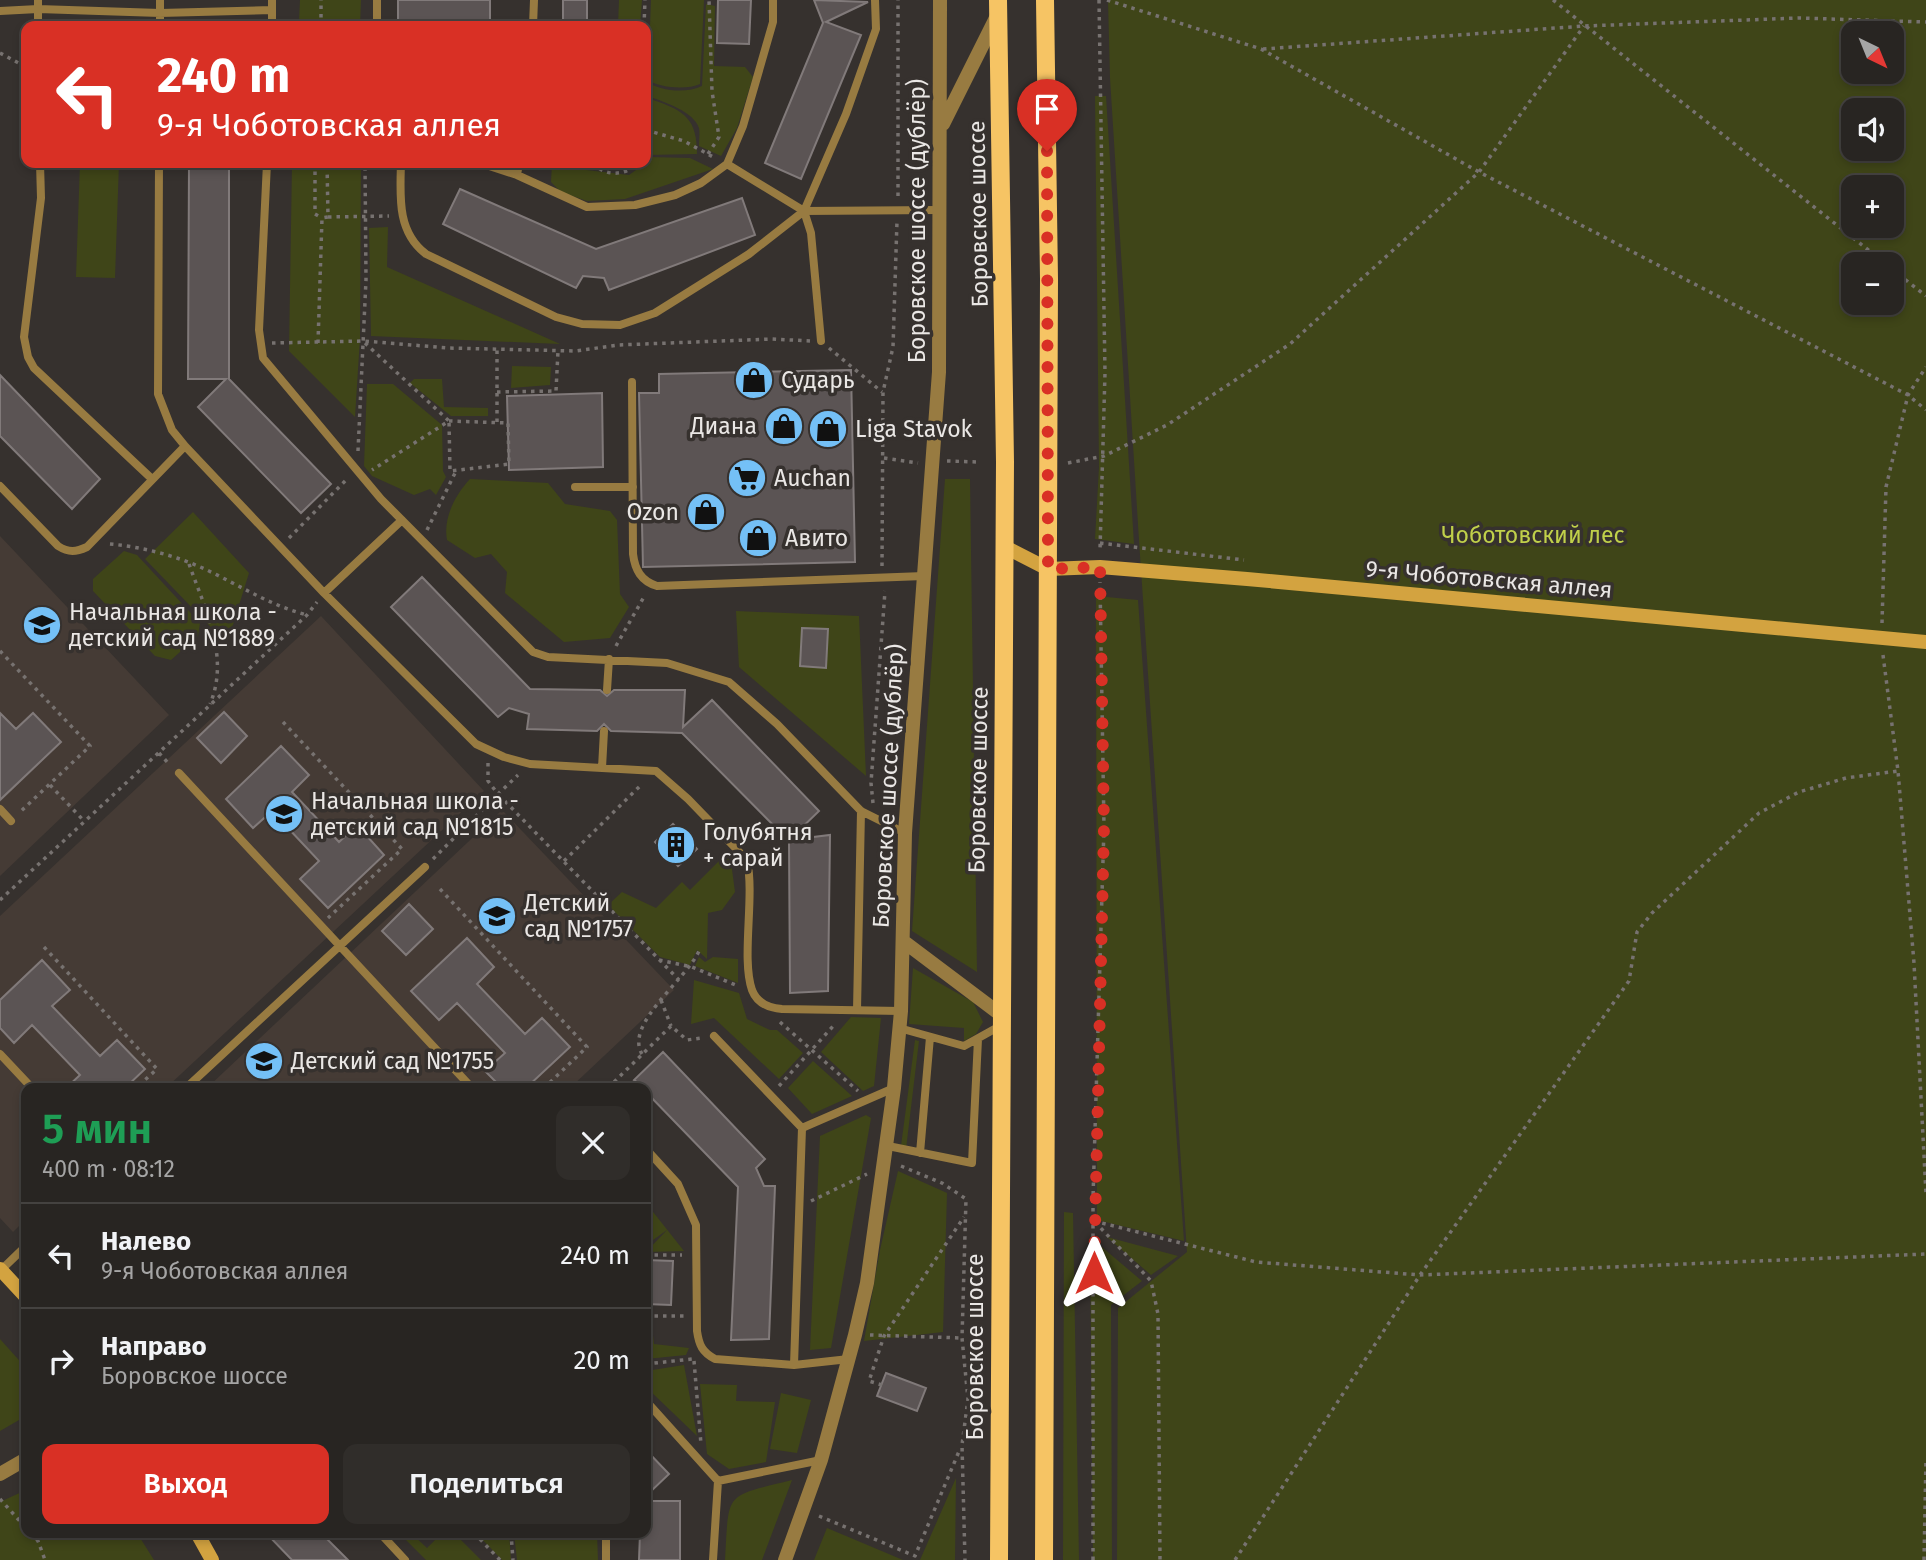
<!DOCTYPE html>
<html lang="ru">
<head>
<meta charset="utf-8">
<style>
  body { margin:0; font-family:"Fira Sans",sans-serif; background:#302d2a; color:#f1f3f6; height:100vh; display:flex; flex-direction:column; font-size:26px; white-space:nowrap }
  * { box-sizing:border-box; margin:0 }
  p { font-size:23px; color:#a5a5a5 }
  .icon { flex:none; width:38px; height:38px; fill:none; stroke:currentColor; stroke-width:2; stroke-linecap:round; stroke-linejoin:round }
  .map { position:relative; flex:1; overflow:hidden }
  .drawer { position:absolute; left:21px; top:1083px; width:630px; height:455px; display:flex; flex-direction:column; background:#282522; border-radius:14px; box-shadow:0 4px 10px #0003,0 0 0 2px #444240 }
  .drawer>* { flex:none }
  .guide { position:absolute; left:21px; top:21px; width:630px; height:147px; border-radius:14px; box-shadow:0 4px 10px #0003,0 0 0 2px #444240; background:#d93025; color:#fff; overflow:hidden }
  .needle { width:46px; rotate:137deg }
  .buttons { position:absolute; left:1841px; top:21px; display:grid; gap:14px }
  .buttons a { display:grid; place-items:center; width:63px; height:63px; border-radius:14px; background:#282522; box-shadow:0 4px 10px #0003,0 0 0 2px #444240; font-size:35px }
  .pin { position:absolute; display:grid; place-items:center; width:60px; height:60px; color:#fff; margin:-72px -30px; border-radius:50% 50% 50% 0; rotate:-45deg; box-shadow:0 0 7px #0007 }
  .pin .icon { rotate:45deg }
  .me { position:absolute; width:77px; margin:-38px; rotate:0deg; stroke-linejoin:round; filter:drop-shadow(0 0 5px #0008) }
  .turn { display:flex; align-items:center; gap:24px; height:147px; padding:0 21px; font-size:32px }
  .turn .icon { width:91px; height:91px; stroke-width:2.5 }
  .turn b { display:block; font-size:49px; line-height:60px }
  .round { display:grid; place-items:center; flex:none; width:74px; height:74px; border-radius:14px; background:#302d2a }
  .head { display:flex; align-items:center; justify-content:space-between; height:119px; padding:0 21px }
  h1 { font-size:42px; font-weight:600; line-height:52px; color:#1e9e55 }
  .cta { display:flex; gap:14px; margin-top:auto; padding:14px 21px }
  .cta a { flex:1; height:80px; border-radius:14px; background:#d93025; color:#fff; font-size:28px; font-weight:600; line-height:80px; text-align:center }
  .cta a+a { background:#302d2a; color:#f1f3f6 }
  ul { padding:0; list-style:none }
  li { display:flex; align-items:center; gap:21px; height:105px; padding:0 21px; border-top:2px solid #444240 }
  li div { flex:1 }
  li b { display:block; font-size:26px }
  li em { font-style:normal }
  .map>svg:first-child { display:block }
  .built { fill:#453b35 }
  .green { fill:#3f4518; fill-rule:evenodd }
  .building { fill:#5b5454; stroke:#817a7a; stroke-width:2 }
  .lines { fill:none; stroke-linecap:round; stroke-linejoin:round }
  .path { stroke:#777270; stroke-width:3.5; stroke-dasharray:3.5 5; stroke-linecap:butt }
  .lane { stroke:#987b41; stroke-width:8 }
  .street { stroke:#987b41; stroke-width:14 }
  .secondary { stroke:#d3a340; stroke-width:14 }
  .primary { stroke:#f6c464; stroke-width:18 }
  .route { stroke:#d93025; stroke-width:12; stroke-dasharray:0 21.6 }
  .labels { text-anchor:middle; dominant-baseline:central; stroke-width:7; stroke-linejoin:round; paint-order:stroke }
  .street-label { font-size:23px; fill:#eae7e5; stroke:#36312e }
  .poi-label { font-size:23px; fill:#eae7e5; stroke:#36312e; text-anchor:start }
  .park-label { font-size:23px; fill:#c0d04a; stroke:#36312e }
</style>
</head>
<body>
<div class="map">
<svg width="1926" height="1560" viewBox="0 0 1926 1560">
  <rect width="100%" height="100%" fill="#36312e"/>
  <path class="built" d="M0,536L169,715L0,876Z
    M321,616L484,791L166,1088H26V1219L13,1232L0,1218V916Z
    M502,810L674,990L570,1088H207Z"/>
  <path class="green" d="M300,0H361L360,26H283V21H299Z
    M619,0H642L640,26H618Z
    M651,0H704L700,84C687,90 660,88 648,80Z
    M1108,0H1926V1560H1117L1118,1308L1187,1252L1139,540L1110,78ZM1853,33H1892V72H1853ZM1853,110H1892V149H1853ZM1853,187H1892V226H1853ZM1853,264H1892V303H1853Z
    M706,4L715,6L714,66L745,67L753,77L737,128L721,156L699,146C699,141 700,133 699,128C694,112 665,102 650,97L646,81C659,91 686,94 702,86Z
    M1095,96H1106L1134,544L1095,539L1099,467Z
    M653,100C686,111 697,120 697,154L646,155V101Z
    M648,157L690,158L713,169L625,199L587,201L561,192L551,182L552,163H569V168L629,175L646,163Z
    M80,163H119L115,278L76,277Z
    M292,163H361L360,338L355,417L289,351Z
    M388,227L387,267L560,344L371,336L369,228Z
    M512,366L551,367L550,385L511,388Z
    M414,379H442L444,407L488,408V416H451L410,383Z
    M367,384H393L442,425L443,471L446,477L436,495L430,489L414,495L372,476L364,466Z
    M470,479L548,483L565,504L610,511L617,520L620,594L629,607L610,638L564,642L505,593L507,572L491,554L475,558L447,540C443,518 455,495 470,479Z
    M945,479H970L977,972L912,931Z
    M193,512L249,573L227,644L145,559Z
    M124,551L137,555L200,623L198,636L171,660L155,656L93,591V579Z
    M1096,596L1138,600L1184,1241L1097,1220Z
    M736,611L859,616L866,776L739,667Z
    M725,855L731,862L735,892L722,910L708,913L707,959L697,950L690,965L660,957L608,905L622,892L656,908L682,882L690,890Z
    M699,957L705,962L713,957L738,959V983L695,966Z
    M913,968L973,1002L983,1022L976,1034L964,1041V1028L909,1024Z
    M694,980L739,993L747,1019L770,1030H777L803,1053L779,1079L714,1018L691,1024Z
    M851,1017L881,1018L874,1086L863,1091L821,1052Z
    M915,1040L919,1041L906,1149L901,1146Z
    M813,1061L852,1096L812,1114L788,1088Z
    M866,1115L871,1118L831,1348L810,1350L820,1136Z
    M898,1171L947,1193L943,1332L864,1341L880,1250Z
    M646,1203L684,1251L646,1252L667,1230L646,1245Z
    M1064,1212L1073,1213L1079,1560H1063Z
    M1090,1237L1142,1281L1111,1305L1112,1560H1093Z
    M1107,1237L1178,1256L1151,1275Z
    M652,1327L654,1344L689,1348L686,1355L646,1359V1328Z
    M0,1339L26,1368V1416L0,1431Z
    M684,1365L697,1436L646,1387V1371Z
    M700,1384L737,1385L736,1401L775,1402L766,1462L729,1469L707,1454Z
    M781,1393L811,1400L797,1453L770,1449Z
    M956,1478L955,1560H920Z
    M792,1480L762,1560H725C729,1490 724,1497 792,1480Z
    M26,1490V1533H137L154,1560H0V1502Z
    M827,1528L903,1560H814Z
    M399,1533H411L427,1548L442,1533H454L481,1560H426Z
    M476,1533H509L511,1560H502Z
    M514,1533H597L598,1560H517Z"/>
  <path class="building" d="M398,0H490V26H398Z
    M563,0H587V26H563Z
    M718,0H751L749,44L717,43Z
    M814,0L868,2L826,22L861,35L801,179L765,163L823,23Z
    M189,163H229V379L331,484L301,513L198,407L226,379H188Z
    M460,189L596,249L742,198L755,235L609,290L604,278L583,276L576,288L443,224Z
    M851,370L855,562L643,567L639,393H659V374Z
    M0,375L100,479L72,509L0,436Z
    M602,393L603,467L509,470L507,396Z
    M422,577L530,689L600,690L607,696L614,690H685L683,727L712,700L819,811L789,840L830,835L828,991L790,993L789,841L682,733L611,731L604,724L597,731L527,729L529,714L509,708L498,717L391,607Z
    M802,628L828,629L826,668L800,666Z
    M224,712L247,736L221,763L197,738Z
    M0,713L16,729L33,713L61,742L0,800Z
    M281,746L309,775L292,792L339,842L357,825L384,855L328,908L300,879L319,861L272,811L253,828L226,799Z
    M673,824L697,849L678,866L655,842Z
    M409,904L433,929L406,955L382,931Z
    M467,938L494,967L477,984L525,1034L542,1018L570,1047L526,1088H502L485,1071L505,1053L457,1003L439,1020L411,991Z
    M42,960L70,990L52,1006L100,1056L117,1040L145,1069L125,1088H66L80,1075L32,1025L14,1043L0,1028V1000Z
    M663,1052L765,1159L756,1168L764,1186H775L769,1339L731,1340L738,1187L646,1092V1088L634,1080Z
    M646,1260L673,1261L671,1305L646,1304Z
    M886,1373L926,1388L917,1411L877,1396Z
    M646,1450L669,1474L646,1496Z
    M646,1501H680V1560H639L640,1533H646Z
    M266,1533H321L348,1560H292Z"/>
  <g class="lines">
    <path class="path" d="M1099,0L1105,373L1100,550
      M1107,0L1261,49L1479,172L1908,395L1926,410
      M1553,0L1886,264
      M321,26V0
      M644,26L645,0
      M1263,49L1584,26L1799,18L1926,22
      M0,53L26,67
      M646,91L647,130
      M646,130L684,141L715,158
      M646,140V152
      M708,154L719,137L712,91L709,0
      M315,163V214L322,218
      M593,163C606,178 626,175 639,163
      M898,196V0
      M328,217L389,216
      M1892,269L1926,296
      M272,343L364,341L448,348L576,351L618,345L772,339L810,341
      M318,343L322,218L328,217L327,163
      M365,343L449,421L372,470
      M829,348L882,392
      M497,392L556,391L558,351
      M449,421L508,423L509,464L450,471Z
      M497,422V349
      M358,451L366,280L365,163
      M884,458L918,463
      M947,461L979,462
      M1068,463L1104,456L1167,425L1290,344L1479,172L1584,26
      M427,530L456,471
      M289,538L347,479
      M1100,543L1244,560
      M110,544C143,547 178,556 209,571C242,587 272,606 307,615
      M189,564C205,609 230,657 210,704
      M882,566L883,392L893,347L897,221
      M1882,623L1886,487L1908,395L1926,367
      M616,646L645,595
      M0,651L90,746L19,813
      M1883,655L1898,771L1914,963L1926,1194
      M283,722L402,849L328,918
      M159,753L169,764
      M488,763V781L498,794L518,775
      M50,785L85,822
      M873,803L871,783L885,591
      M433,859L498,794L679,980
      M564,861L642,784
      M440,889L587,1047L544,1088
      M0,900L307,615L317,602
      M44,947L157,1069L136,1088
      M659,960L692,967L738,986
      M661,1000L671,1026
      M780,1022L858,1091
      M642,1054C624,1024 686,980 699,951
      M779,1086L835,1024
      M608,1088L671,1026L687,1040L701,1038
      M901,1166L942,1183L966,1199L962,1338L968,1399L962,1445L965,1560
      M811,1201L867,1174
      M1094,1221L1256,1262L1420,1275L1926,1254
      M1095,1222L1151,1281L1158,1314L1160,1560
      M646,1255H682
      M646,1316H686
      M870,1335L962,1338
      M694,1361L701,1444
      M646,1364L692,1359
      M882,1385L869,1381L884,1336L964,1217
      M0,1499L26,1528
      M819,1516L915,1556L960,1449
      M31,1533L38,1541L45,1560
      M474,1533L500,1560
      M511,1533L513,1560
      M1093,1560V1198L1104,827L1100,582
      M1235,1560L1420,1275L1629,981L1637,932L1652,913L1759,813L1799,792L1846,778L1898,771
      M1924,1560L1926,1458"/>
    <path class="lane" d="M38,0V26
      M272,0V26
      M377,0V26
      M0,11L38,9L160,13L272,10
      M160,26V0
      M533,26L534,0
      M40,163L41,198L24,337L28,357L34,368L152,479
      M159,163L158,394L172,430L185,446
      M267,163L259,330L263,358L381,499L533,652L548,657L667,663L729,682L777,724L861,811L905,833
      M401,163C400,197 397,232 426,254L556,317L582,324L620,325L655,313L749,254L804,211L846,114L876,29L875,0
      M480,163L517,175L587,207L635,205L675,195L701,183L727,164L743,126L773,22V0
      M727,164L804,211L938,210
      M517,175L519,163
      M804,211L811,233L821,341
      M632,382L633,554C635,570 641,581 657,586L924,576
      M0,486L58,546C69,553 76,552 87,547L185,446L324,593L476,744L504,757L530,764L656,771L688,799L747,860C755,897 741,958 752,990C757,1003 769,1008 782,1009L901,1011
      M575,487H633
      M324,593L402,520
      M607,690L609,659
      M602,768L604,731
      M179,773L472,1088
      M0,809L11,821
      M857,1010L861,811
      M899,1028L964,1046L1000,1026
      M714,1036L802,1128L894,1088
      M0,1054L32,1088
      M186,1088L425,867
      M888,1146L972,1163L978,1039
      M646,1149L678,1184L696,1225L697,1331C699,1345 702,1352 715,1359L794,1365L849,1359
      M920,1153L930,1037
      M1,1270L26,1246
      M794,1365L802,1128
      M646,1401L718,1481L713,1560
      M718,1481L821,1460
      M380,1533L405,1560
      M606,1560V1533"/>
    <path class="street" d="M943,124L998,14
      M903,941L1000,1014
      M0,1474L26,1459
      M785,1560L821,1460L855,1335L867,1283L894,1088L901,1011L905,833L939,372L940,0"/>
    <path class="secondary" d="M1005,547L1048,569L1100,567L1247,579L1926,642
      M0,1269L26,1297
      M197,1533L212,1560"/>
    <path class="primary" d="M998,0L1005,462L999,1560
      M1044,1560L1049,279L1045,0"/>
  </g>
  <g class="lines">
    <path class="route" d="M1047,151L1048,569L1100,567L1104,827L1094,1273"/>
  </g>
  <defs>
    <g id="shop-disc" transform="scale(2.0125)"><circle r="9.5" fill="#74c0f6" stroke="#36312e"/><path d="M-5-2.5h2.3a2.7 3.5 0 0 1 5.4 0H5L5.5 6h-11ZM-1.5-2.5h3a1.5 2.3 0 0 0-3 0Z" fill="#111"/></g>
    <g id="supermarket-disc" transform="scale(2.0125)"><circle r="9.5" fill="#74c0f6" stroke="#36312e"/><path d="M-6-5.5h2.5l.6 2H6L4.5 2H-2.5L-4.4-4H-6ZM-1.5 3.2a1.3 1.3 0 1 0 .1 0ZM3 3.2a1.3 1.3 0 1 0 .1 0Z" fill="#111"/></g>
    <g id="school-disc" transform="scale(2.0125)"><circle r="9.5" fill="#74c0f6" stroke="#36312e"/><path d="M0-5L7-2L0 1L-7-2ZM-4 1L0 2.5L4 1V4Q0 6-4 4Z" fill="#111"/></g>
    <g id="building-disc" transform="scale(2.0125)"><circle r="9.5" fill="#74c0f6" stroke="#36312e"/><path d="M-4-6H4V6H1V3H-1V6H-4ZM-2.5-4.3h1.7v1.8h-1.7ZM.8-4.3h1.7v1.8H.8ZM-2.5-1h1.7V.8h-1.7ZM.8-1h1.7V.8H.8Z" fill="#111"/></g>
  </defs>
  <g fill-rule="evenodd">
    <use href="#shop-disc" x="754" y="380"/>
    <use href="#shop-disc" x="784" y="426"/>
    <use href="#shop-disc" x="828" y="429"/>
    <use href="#supermarket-disc" x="747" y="478"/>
    <use href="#shop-disc" x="706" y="512"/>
    <use href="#shop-disc" x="758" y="538"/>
    <use href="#school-disc" x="42" y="625"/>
    <use href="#school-disc" x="284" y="814"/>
    <use href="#building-disc" x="676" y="845"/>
    <use href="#school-disc" x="497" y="916"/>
    <use href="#school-disc" x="264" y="1061"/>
  </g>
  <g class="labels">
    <g class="street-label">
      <text transform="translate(978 214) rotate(-91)">Боровское шоссе</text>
      <text transform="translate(917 221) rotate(-90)">Боровское шоссе (дублёр)</text>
      <text transform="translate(1489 579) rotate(5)">9-я Чоботовская аллея</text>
      <text transform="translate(978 780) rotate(-89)">Боровское шоссе</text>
      <text transform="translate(888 786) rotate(-87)">Боровское шоссе (дублёр)</text>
      <text transform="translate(975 1347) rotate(-90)">Боровское шоссе</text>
    </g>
    <g class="poi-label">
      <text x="781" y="380">Сударь</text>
      <text x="757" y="426" text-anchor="end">Диана</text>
      <text x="855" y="429">Liga Stavok</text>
      <text x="774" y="478">Auchan</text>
      <text x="679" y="512" text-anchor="end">Ozon</text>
      <text x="785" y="538">Авито</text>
      <text x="69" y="612">Начальная школа -<tspan x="69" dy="26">детский сад №1889</tspan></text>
      <text x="311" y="801">Начальная школа -<tspan x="311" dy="26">детский сад №1815</tspan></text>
      <text x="703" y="832">Голубятня<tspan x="703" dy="26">+ сарай</tspan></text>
      <text x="524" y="903">Детский<tspan x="524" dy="26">сад №1757</tspan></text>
      <text x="291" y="1061">Детский сад №1755</text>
    </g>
    <g class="park-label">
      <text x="1533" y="535">Чоботовский лес</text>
    </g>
  </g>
</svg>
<div class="buttons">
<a><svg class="needle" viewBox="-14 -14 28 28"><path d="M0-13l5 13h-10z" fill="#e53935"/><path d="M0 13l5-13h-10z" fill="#a5a5a5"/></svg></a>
<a><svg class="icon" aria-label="sound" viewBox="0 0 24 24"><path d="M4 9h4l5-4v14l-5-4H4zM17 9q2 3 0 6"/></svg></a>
<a>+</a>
<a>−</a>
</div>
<div class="pin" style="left:1047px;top:151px;background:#d93025"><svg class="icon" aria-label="arrive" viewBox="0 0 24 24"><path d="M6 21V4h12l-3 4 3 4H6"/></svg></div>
<svg class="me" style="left:1094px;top:1273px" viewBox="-20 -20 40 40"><path d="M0-17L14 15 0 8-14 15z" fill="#d93025" stroke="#fff" stroke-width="4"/></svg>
<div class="guide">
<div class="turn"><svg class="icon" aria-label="left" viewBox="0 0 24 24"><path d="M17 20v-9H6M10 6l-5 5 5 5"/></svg><div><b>240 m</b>9-я Чоботовская аллея</div></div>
</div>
<section class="drawer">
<div class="head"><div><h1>5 мин</h1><p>400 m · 08:12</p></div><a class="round"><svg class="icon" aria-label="close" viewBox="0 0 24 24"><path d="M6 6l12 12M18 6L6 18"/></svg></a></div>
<ul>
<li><svg class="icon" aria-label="left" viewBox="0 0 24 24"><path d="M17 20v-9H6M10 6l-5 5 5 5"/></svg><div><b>Налево</b><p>9-я Чоботовская аллея</p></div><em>240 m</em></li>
<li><svg class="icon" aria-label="right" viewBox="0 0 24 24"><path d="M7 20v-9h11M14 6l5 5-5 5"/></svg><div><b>Направо</b><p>Боровское шоссе</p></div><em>20 m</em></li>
</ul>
<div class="cta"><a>Выход</a><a>Поделиться</a></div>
</section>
</div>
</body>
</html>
